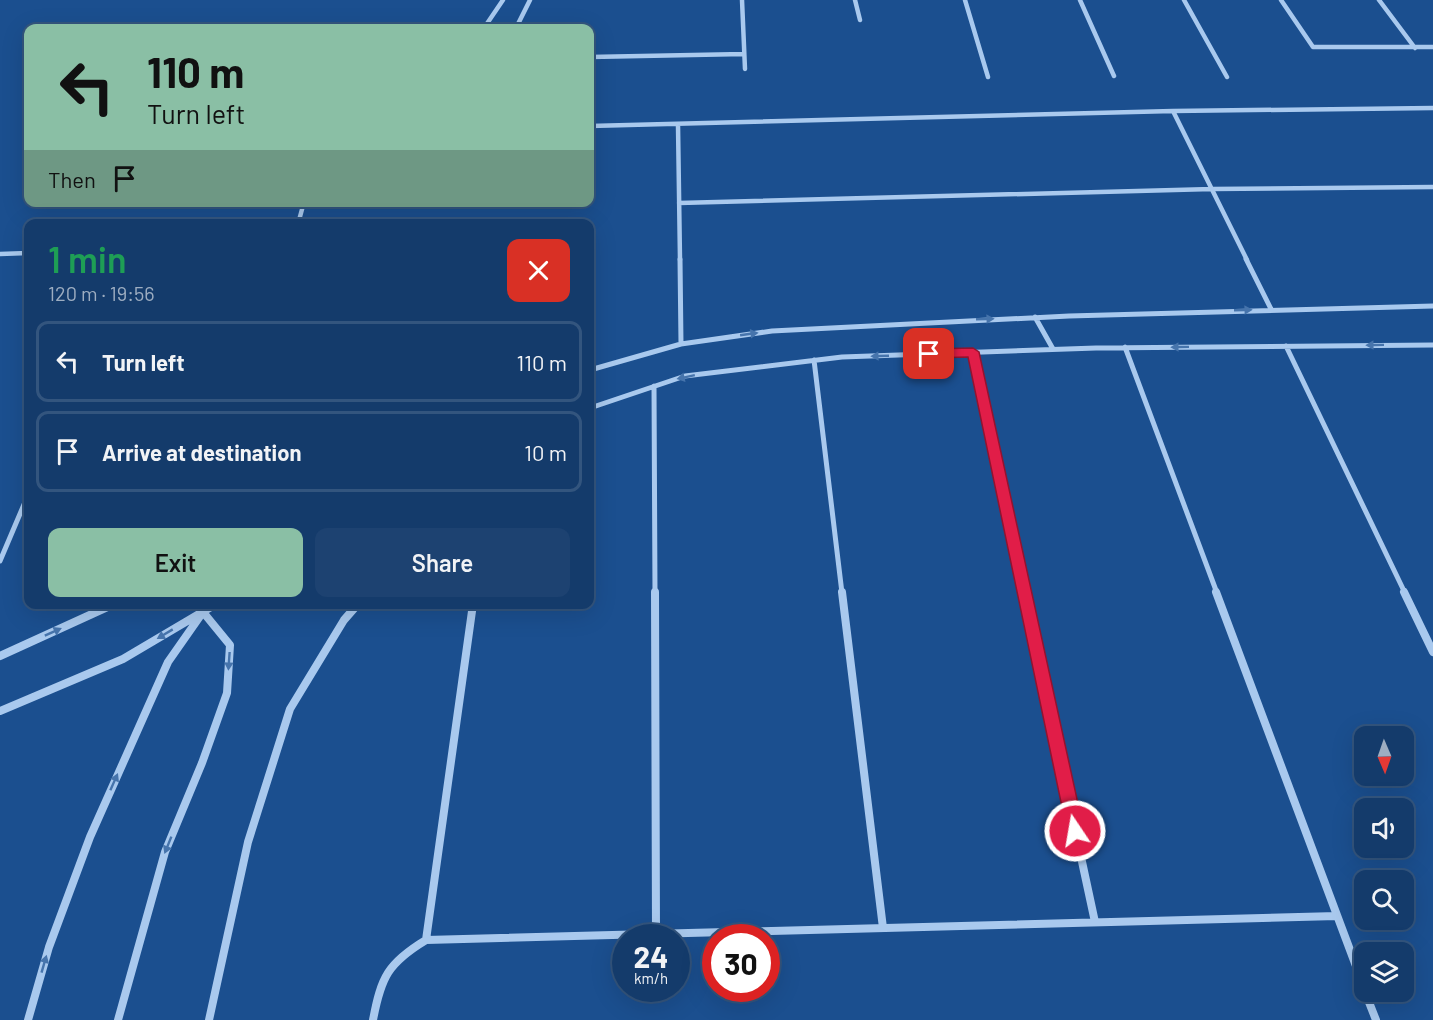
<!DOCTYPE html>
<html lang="en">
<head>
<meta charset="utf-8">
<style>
  body { margin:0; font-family:Barlow,sans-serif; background:#1d4271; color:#f1f3f6; height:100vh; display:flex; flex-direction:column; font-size:22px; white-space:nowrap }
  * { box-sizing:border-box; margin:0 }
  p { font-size:20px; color:#9dadc1 }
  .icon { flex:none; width:33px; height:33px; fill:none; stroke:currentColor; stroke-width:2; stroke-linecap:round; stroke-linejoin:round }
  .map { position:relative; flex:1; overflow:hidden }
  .sheet { position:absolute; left:24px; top:219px; width:570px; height:390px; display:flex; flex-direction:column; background:#143b6b; border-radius:12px; box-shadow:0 6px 24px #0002,0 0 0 2px #33557e }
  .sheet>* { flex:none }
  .hud { position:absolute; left:24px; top:24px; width:570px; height:183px; border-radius:12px; box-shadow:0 6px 24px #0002,0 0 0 2px #33557e; background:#8abfa5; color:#111; overflow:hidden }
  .needle { width:39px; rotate:178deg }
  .controls { position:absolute; left:1354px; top:726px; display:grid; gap:12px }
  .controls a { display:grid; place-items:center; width:60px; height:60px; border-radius:12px; background:#143b6b; box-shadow:0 6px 24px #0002,0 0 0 2px #33557e; font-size:30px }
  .speed { position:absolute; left:612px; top:924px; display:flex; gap:12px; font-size:30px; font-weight:700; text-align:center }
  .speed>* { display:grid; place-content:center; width:78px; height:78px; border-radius:50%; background:#143b6b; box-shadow:0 6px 24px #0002,0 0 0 2px #33557e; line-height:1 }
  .speed small { font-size:15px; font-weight:400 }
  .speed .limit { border:9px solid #d22; background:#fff; color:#111 }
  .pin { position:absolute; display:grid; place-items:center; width:51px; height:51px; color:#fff; margin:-26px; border-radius:12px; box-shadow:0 3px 9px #0006 }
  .me { position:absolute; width:66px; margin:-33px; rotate:348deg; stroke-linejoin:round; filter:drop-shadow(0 0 4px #0008) }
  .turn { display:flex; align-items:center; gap:21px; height:126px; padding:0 24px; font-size:27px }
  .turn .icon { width:78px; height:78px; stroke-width:2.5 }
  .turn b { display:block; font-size:42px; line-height:51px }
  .then { display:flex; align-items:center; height:57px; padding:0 24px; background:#0003; gap:12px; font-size:22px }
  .round { display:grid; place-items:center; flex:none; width:63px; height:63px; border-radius:12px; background:#1d4271 }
  .overview { display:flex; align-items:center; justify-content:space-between; height:102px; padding:0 24px }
  h1 { font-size:36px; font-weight:600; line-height:45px; color:#1e9e55 }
  .cta { display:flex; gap:12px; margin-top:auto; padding:12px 24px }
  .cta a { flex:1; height:69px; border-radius:12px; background:#8abfa5; color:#111; font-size:24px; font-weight:600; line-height:69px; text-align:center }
  .cta a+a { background:#1d4271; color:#f1f3f6 }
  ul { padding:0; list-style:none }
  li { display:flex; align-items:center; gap:18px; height:81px; margin:0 12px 9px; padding:0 12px; border:3px solid #33557e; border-radius:12px }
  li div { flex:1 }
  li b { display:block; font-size:22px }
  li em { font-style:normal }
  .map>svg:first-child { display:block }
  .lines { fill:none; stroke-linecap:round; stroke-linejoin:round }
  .minor-far2 { stroke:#a9c9ee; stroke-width:4.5 }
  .minor-far1 { stroke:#a9c9ee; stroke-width:5 }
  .minor { stroke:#a9c9ee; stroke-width:8 }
  .oneway { fill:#4674ac }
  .route { fill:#e11d48; stroke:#92132f; stroke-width:1.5 }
</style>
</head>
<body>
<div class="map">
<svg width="1433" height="1020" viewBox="0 0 1433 1020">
  <rect width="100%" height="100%" fill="#1b4f8f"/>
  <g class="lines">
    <path class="minor-far2" d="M742,0L745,69
      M855,0L860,20
      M965,0L988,77
      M1080,0L1114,76
      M1184,0L1227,77
      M1281,0L1313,47H1433
      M1379,0L1415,48
      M484,28L503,0
      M516,28L530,0
      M590,57L744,54
      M1173,111L1247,260
      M678,125L680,260
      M590,126L1173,111L1433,108
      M679,203L1212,189L1433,187
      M298,224L304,202
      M0,254L28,253"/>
    <path class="minor-far1" d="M680,259L681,344
      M1246,259L1271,309
      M1035,317L1053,349
      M1286,346L1405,593
      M1125,347L1217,593
      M973,352L1025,593
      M814,360L842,593
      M590,370L681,344L772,331L1069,316L1433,306
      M654,386L655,593
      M590,408L685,376L842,357L1096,348L1433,345
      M0,561L28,495"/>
    <path class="minor" d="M655,592L656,935
      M842,592L883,928
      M1024,592L1095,922
      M1216,592L1365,990
      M1404,592L1433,652
      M0,656L114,604
      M0,711L123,659L216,604
      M426,940L473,604
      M1365,992L1376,1020
      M28,1020L49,947L90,837L168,662L203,612
      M118,1020L165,852L202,763L227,693L230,645L203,612L202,604
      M209,1020L248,842L290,709L344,620L358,604
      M373,1020C381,977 388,963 426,940L1337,916"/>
  </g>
  <defs><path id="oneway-solid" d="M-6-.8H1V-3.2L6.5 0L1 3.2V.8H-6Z" transform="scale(1.5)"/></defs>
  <g class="oneway">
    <use href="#oneway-solid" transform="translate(1243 310) rotate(-2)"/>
    <use href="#oneway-solid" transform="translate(985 319) rotate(-2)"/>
    <use href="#oneway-solid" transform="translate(749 334) rotate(-8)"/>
    <use href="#oneway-solid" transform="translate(1375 345) rotate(179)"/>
    <use href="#oneway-solid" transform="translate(1180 347) rotate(179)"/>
    <use href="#oneway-solid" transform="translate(880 356) rotate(178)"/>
    <use href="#oneway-solid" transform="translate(686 377) rotate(168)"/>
    <use href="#oneway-solid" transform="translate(53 632) rotate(-24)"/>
    <use href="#oneway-solid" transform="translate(165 634) rotate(149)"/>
    <use href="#oneway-solid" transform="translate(229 661) rotate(94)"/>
    <use href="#oneway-solid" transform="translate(114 782) rotate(-66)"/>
    <use href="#oneway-solid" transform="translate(168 845) rotate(112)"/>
    <use href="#oneway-solid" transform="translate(44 964) rotate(-74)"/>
  </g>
  <path class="route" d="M973,348L979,352L1084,831L1081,837L1075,840L1069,837L1067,831L968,357L929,358L923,354L929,349Z"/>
</svg>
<div class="controls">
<a><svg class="needle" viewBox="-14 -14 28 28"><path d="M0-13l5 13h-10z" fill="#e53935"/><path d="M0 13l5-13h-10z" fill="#9dadc1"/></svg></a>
<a><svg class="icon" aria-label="sound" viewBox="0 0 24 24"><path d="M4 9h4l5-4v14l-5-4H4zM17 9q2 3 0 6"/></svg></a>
<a><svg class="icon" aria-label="search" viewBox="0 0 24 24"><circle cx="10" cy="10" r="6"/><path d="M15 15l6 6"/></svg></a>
<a><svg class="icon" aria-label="layers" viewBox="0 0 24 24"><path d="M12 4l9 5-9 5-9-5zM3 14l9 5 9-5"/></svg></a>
</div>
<div class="speed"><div>24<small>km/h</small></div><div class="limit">30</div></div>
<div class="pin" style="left:929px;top:354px;background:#d93025"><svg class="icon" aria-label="arrive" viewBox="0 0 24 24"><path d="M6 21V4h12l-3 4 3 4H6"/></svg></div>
<svg class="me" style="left:1075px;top:831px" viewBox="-20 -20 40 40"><circle r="17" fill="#e11d48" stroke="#fff" stroke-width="3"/><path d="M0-11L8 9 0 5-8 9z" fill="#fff"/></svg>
<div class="hud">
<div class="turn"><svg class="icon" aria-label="left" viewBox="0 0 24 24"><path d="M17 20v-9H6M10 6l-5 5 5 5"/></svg><div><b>110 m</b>Turn left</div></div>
<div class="then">Then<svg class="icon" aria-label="arrive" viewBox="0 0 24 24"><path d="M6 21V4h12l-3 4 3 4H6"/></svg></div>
</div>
<section class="sheet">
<div class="overview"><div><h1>1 min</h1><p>120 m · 19:56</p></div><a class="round" style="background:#d93025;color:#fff"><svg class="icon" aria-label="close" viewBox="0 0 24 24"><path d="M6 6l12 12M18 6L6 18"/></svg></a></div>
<ul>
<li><svg class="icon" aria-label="left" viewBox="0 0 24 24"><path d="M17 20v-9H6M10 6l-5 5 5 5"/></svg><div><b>Turn left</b></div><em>110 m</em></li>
<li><svg class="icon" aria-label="arrive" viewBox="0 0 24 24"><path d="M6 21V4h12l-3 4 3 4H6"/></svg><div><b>Arrive at destination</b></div><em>10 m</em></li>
</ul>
<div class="cta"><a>Exit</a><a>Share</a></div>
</section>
</div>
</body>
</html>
